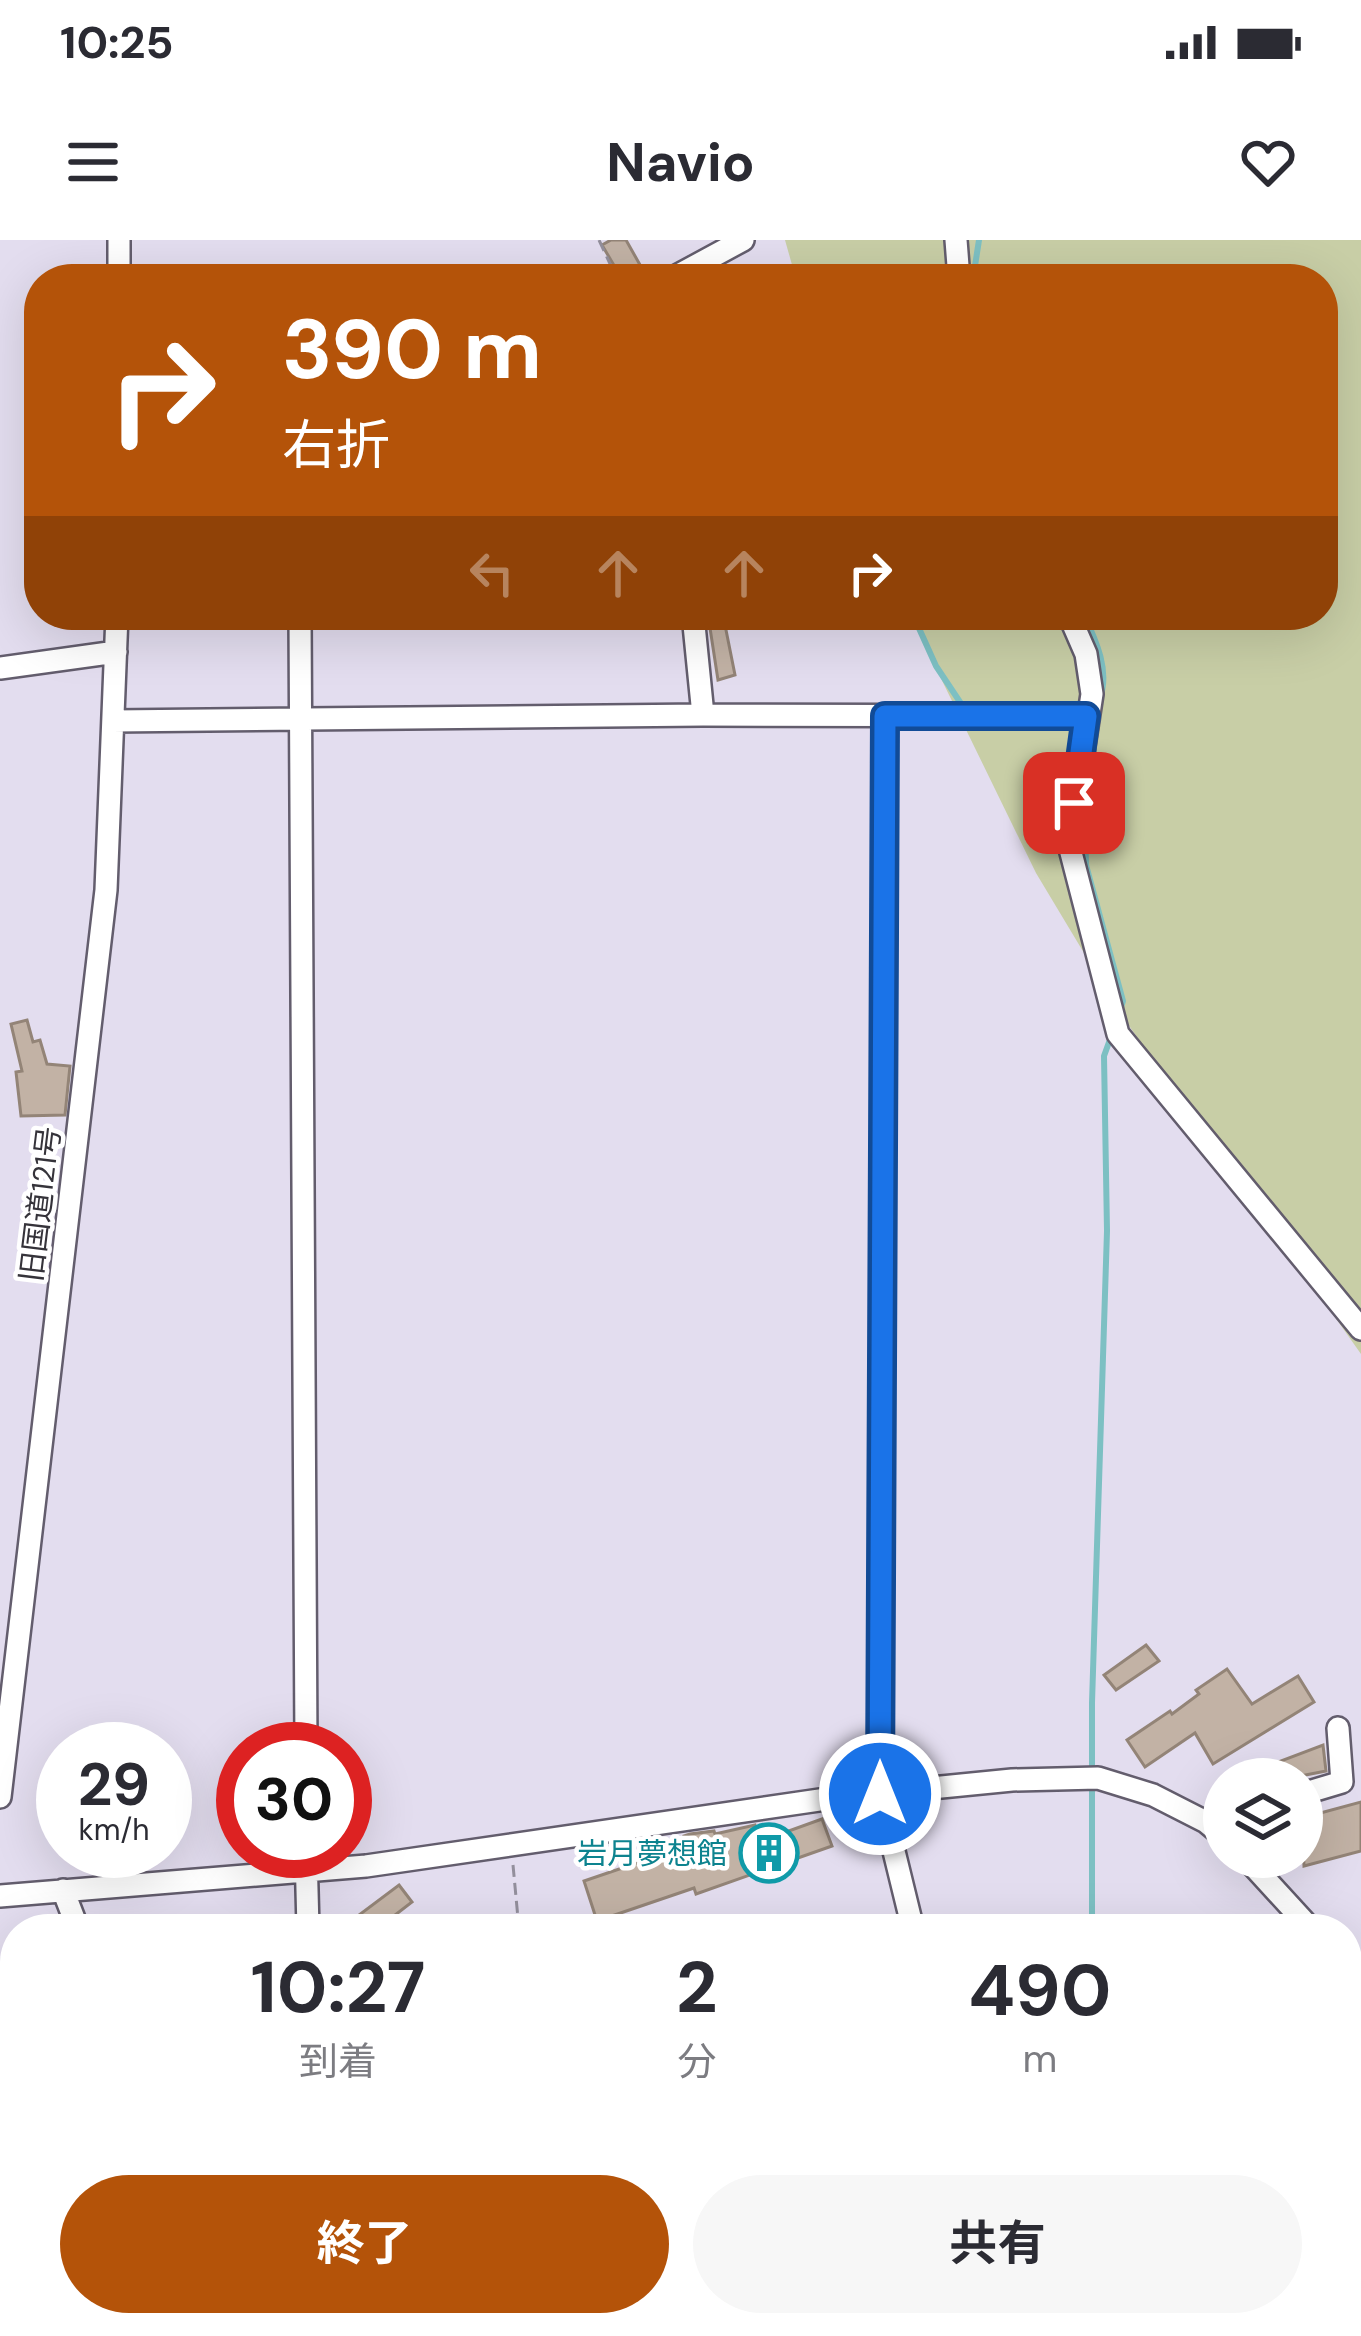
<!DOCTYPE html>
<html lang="ja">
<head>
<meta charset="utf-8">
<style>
  body { margin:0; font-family:"DM Sans","Noto Sans JP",sans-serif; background:#f7f7f7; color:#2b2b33; height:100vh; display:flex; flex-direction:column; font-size:45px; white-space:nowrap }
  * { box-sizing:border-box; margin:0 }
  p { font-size:39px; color:#7c7c81 }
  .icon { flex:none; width:66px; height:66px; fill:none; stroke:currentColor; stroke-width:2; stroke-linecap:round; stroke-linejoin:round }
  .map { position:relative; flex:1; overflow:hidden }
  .drawer { position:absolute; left:0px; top:1674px; width:1362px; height:423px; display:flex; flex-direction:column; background:#fff; border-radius:48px 48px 0 0; box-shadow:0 12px 48px #0002 }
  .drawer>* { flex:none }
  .top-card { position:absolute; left:24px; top:24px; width:1314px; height:366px; border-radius:48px; box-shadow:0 12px 48px #0002; background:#b45309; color:#fff; overflow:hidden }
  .buttons { position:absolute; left:1203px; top:1518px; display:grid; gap:24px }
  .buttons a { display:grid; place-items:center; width:120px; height:120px; border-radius:50%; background:#fff; box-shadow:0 12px 48px #0002; font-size:60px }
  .speed { position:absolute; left:36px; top:1482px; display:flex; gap:24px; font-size:60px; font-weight:700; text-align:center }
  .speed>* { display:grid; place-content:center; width:156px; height:156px; border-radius:50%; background:#fff; box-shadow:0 12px 48px #0002; line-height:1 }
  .speed small { font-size:30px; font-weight:400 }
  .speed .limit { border:18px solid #d22; background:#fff; color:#111 }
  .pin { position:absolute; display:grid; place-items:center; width:102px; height:102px; color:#fff; margin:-51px; border-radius:24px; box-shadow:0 6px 18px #0006 }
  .me { position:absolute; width:132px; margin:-66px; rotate:0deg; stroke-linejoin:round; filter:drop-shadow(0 0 9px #0008) }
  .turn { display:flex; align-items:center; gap:42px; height:252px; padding:0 60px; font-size:54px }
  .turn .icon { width:156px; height:156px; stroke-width:2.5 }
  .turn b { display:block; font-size:84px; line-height:102px }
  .lanes { display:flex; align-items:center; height:114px; padding:0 60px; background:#0003; justify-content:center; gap:60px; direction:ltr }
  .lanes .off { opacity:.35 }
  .eta { display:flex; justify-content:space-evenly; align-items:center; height:204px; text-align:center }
  .eta b { font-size:72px; font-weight:700; line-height:84px }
  .action { display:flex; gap:24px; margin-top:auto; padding:24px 60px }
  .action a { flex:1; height:138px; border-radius:72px; background:#b45309; color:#fff; font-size:48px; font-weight:700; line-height:138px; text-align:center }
  .action a+a { background:#f7f7f7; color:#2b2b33 }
  .status { display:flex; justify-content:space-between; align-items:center; height:84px; padding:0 60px; background:#fff; direction:ltr }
  .status svg { height:33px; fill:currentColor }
  header { display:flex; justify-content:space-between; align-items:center; height:156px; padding:0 60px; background:#fff; font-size:54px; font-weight:700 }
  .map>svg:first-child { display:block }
  .green { fill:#c8cea6 }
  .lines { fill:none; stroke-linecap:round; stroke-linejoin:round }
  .stream { stroke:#7dc0c3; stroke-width:6 }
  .building { fill:#c2b2a5; stroke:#938477; stroke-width:3 }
  .minor-casing { stroke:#635d6d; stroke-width:26 }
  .path { stroke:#938f9c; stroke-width:3; stroke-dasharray:12 6; stroke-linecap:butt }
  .minor { stroke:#fff; stroke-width:21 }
  .route-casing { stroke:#114b97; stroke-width:30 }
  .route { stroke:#1a73e8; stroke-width:21 }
  .labels { text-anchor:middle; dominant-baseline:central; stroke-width:9; stroke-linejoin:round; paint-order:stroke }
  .street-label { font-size:30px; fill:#35333a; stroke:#fff }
  .culture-label { font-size:30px; fill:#0d838f; stroke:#fff; text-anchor:end }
</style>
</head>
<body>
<div class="status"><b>10:25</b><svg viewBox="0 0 49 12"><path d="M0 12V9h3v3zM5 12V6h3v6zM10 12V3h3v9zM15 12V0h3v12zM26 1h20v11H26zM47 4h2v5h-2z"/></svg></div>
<header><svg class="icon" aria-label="menu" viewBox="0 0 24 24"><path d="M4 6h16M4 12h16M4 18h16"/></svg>Navio<svg class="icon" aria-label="heart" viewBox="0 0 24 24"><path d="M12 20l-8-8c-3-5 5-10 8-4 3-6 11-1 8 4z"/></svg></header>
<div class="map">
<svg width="1361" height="2096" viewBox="0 0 1361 2096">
  <rect width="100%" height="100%" fill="#e3ddef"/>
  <path class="green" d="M785,0H1361V1114L1120,773L1036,633L910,375H1323V39H796Z"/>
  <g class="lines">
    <path class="stream" d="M720,21L725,39
      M973,39L979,0
      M913,375L936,426L962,465L967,466
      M1084,375C1096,400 1111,433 1099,460
      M1094,508L1085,582L1086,625L1123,761L1120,770
      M1092,1689V1463L1107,991L1104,816L1112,794
      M1095,2082L1096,2096"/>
  </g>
  <path class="building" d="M611,0H626L644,32L631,39H622L602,5Z
    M708,375H723L735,435L718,440Z
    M27,780L33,802L40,800L47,824L70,826L65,875L21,876L16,832L22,831L11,784Z
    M1146,1405L1159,1421L1116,1450L1104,1435Z
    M1227,1429L1252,1464L1298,1436L1314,1462L1213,1524L1195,1493L1145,1527L1127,1500L1170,1471L1172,1474L1199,1454L1196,1450Z
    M1323,1505L1326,1531L1285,1539L1278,1522Z
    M1361,1562V1611L1304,1626L1302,1578Z
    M822,1579L832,1606L696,1654L694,1648L597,1681L584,1641L687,1606L684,1596L690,1594L714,1591L715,1594L755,1585L761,1601Z
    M399,1645L412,1662L377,1689H363L355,1678Z"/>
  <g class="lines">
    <g class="minor-casing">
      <path id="minor" d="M119,0V39
        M956,0L959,39
        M671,39L743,0
        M300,375L306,1509
        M693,375L703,475
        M1069,375L1086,414L1092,454L1069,605L1118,794L1361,1089
        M0,428L116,412
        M885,476L880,1554L913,1689
        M113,481L703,475L1086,476
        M1302,1554L1342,1542L1338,1488
        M0,1557L106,650L117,375
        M306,1611L308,1689
        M1245,1617L1311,1689
        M63,1650L78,1689
        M0,1656L366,1626L840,1557L1012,1540L1098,1538L1153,1555L1206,1582L1224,1597
        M1347,1737L1361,1761
        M0,1875L15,1902
        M106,2082L114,2096
        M311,2082L324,2096
        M17,2096L43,2082
        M238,2096L255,2082
        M878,2096L899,2082"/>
    </g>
    <path class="path" d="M599,0L617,39
      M513,1625L519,1689
      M655,2082L662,2096"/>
    <use href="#minor" class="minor"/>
  </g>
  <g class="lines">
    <g class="route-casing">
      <path id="route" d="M880,1554L885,476H1086L1074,563"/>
    </g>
    <use href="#route" class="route"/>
  </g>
  <defs>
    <g id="building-ring" transform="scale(3)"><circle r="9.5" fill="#fff" stroke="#0f9aa8" stroke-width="1.5"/><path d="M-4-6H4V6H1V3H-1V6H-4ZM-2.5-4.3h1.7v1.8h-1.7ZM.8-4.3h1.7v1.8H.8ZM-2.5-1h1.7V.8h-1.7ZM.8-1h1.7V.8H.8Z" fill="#0f9aa8"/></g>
  </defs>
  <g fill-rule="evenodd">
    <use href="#building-ring" x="769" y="1613"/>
  </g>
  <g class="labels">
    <g class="street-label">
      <text transform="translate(40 964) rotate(-83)">旧国道121号</text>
    </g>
    <g class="culture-label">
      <text x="727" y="1613">岩月夢想館</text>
    </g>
  </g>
</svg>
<div class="buttons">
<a><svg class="icon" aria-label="layers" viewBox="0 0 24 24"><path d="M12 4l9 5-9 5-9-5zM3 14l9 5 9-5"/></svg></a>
</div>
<div class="speed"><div>29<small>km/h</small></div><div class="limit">30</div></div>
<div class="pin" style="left:1074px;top:563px;background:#d93025"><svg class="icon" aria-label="arrive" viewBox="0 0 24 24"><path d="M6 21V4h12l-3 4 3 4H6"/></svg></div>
<svg class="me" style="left:880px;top:1554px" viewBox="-20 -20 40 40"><circle r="17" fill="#1a73e8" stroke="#fff" stroke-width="3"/><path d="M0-11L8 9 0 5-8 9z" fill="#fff"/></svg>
<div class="top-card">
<div class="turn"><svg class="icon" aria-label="right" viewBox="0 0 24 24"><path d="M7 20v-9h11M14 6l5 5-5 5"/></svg><div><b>390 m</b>右折</div></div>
<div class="lanes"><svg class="icon off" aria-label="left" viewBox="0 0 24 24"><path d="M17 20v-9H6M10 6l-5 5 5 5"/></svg><svg class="icon off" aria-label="ahead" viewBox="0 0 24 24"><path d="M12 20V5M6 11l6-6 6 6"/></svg><svg class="icon off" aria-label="ahead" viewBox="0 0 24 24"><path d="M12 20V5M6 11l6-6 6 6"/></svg><svg class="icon" aria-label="right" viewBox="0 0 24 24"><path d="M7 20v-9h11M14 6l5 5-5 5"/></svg></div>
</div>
<section class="drawer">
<div class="eta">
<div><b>10:27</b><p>到着</p></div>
<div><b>2</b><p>分</p></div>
<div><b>490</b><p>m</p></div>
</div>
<div class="action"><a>終了</a><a>共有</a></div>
</section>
</div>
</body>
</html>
